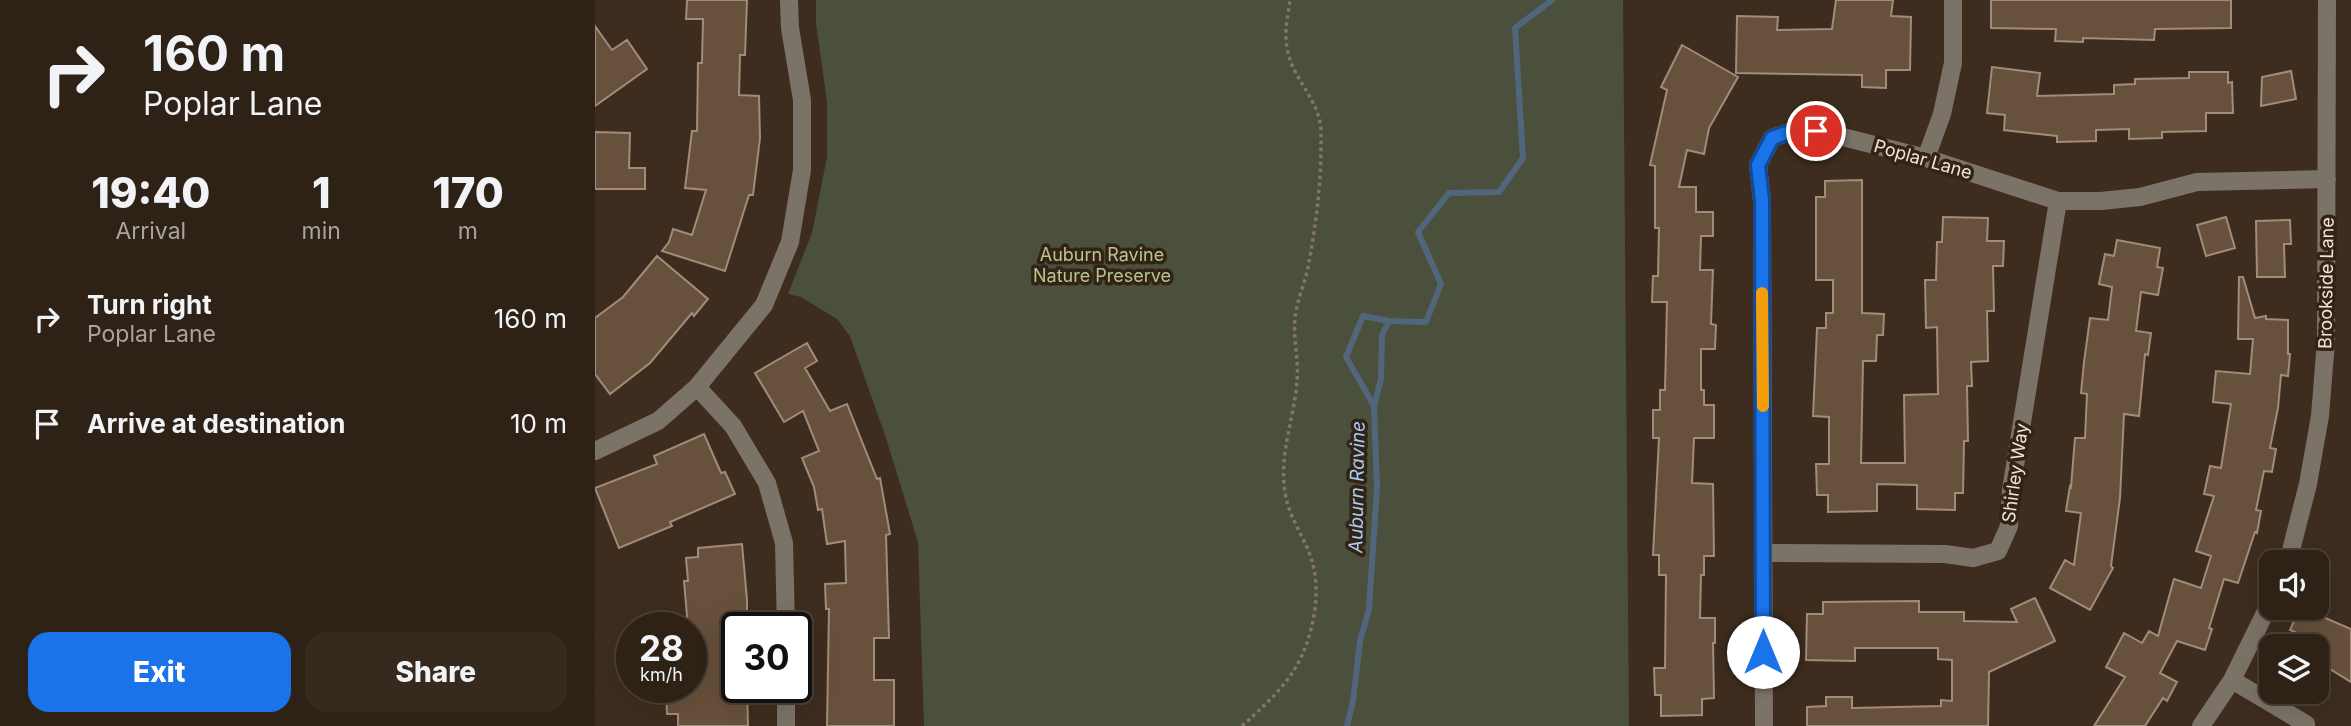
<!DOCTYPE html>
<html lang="en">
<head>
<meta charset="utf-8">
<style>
  body { margin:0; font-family:Inter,sans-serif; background:#362a1f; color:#f1f3f6; height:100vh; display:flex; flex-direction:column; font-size:26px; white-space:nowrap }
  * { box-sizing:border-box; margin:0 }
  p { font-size:23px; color:#a7a4a1 }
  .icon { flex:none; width:38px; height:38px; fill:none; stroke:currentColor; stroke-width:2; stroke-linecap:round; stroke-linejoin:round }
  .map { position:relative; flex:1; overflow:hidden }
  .sheet { display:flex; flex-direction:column; background:#2e2216; width:595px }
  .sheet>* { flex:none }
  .hud { background:#2e2216; color:#f1f3f6; overflow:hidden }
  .tools { position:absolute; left:1664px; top:550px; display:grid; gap:14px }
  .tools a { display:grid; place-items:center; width:70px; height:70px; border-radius:14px; background:#2e2216; box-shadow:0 7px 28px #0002,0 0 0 2px #493f35; font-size:35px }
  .speed { position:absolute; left:21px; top:612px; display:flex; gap:14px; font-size:35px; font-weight:700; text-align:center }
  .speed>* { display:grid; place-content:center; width:91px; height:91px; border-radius:50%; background:#2e2216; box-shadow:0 7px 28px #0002,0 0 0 2px #493f35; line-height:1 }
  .speed small { font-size:18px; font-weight:400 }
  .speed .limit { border:4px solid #111; border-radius:10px; background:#fff; color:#111 }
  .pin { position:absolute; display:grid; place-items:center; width:60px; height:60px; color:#fff; margin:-30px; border:4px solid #fff; border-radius:50%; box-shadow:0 2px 7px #0007 }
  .me { position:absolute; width:77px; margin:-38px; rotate:0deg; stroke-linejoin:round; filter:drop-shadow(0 0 5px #0008) }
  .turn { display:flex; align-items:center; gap:24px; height:147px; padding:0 28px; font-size:32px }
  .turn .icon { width:91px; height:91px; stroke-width:2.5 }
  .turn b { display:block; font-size:49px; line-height:60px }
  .eta { display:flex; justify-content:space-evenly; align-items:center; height:119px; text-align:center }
  .eta b { font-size:42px; font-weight:800; line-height:49px }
  .cta { display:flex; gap:14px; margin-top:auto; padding:14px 28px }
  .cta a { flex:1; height:80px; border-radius:21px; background:#1a73e8; color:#fff; font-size:28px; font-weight:800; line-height:80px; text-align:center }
  .cta a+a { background:#362a1f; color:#f1f3f6 }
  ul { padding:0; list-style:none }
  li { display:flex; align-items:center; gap:21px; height:105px; padding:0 28px }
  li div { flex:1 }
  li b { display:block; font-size:26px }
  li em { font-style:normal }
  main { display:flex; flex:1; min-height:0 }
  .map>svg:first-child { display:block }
  .green { fill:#4a503c }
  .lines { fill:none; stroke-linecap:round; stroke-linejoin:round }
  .stream { stroke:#51667d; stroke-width:6 }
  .building { fill:#68513c; stroke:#a08c7a; stroke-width:2 }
  .path { stroke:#837567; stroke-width:3.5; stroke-dasharray:3.5 3.5; stroke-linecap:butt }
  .minor { stroke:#7c7368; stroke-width:18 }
  .route-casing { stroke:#114b97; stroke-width:18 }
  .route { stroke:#1a73e8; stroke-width:12 }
  .slow { stroke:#f59e0b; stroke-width:12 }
  .labels { text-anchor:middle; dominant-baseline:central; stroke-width:7; stroke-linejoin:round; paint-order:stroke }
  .street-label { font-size:18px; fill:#efe4da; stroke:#332314 }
  .park-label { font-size:18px; fill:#b7c690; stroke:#332314 }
  .water-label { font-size:19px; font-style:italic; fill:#a5cdf8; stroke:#332314 }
</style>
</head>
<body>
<main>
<section class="sheet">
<div class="hud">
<div class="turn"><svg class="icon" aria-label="right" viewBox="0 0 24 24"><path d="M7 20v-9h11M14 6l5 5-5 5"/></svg><div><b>160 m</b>Poplar Lane</div></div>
</div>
<div class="eta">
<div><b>19:40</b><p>Arrival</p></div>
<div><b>1</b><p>min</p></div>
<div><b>170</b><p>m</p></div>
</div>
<ul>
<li><svg class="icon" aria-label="right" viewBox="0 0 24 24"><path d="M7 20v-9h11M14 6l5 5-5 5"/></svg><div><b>Turn right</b><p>Poplar Lane</p></div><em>160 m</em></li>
<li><svg class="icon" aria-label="arrive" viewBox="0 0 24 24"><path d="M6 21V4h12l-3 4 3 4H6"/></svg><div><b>Arrive at destination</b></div><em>10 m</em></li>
</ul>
<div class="cta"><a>Exit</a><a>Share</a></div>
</section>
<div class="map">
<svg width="1756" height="726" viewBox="0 0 1756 726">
  <rect width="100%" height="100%" fill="#3e2d1e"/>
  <path class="green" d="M221,0H1028L1034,726H329L323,542L291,438L255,336L242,319L206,297L193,294L217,233L232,157V102L221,23Z"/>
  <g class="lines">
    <path class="stream" d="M779,406L786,379L787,335L794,321
      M752,726L758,701L765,641L774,609L782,487L779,406L751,357L768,316L794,321L831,322L846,284L823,232L854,193L904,192L928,158L920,28L957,0"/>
  </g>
  <path class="building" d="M92,0H152L150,55H145L144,95L164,96L165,138L158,195H154L130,271L67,251L74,242L78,229L97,235L111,190L90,188L97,131H102L103,63H107L108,19H91Z
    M1241,0H1298L1296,16L1316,17L1315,70H1291V88L1267,87V75L1141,73L1142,16L1183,17L1182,30L1237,29Z
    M1396,0H1636V28L1560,29L1559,40L1488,38V42L1460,41L1461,29L1396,28Z
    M0,26L17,50L32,40L52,69L0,106Z
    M1087,45L1143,77L1114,128L1109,154L1092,150L1084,187H1101V212H1118V236H1106L1105,270H1118L1116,324L1121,325L1120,349H1106V390H1109V405H1119V438H1099L1097,483L1118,484L1119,556H1109V575H1106L1105,618H1120V643H1118L1119,698L1107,699V715L1066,716V695H1060L1059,668H1070L1071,575H1064V555H1058L1064,438H1058V410H1065V390H1070L1072,302H1057L1058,276H1063L1064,228H1060V166L1055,165L1072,90L1066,87Z
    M1397,67L1445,73L1442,96L1519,94V85L1540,84V79L1594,78V72H1633V83L1637,82L1638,113H1611V131L1567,132V138L1534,139V129L1501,130V141L1462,142V136L1409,130L1410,115L1392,113Z
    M1696,71L1701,99L1666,106L1667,77Z
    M0,132L35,133L34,168H50V189H0Z
    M1267,180V313L1289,314L1288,335H1282L1281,361H1268L1266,463H1310L1309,395L1343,394L1342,327L1331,328L1330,280H1341L1342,242H1347L1348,217L1393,218L1392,241H1409L1408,266H1398L1399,311H1392L1393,361L1376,362L1377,386H1372L1373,441H1369L1368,493H1360V510L1322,509V485L1282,484V511L1233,512V495H1222L1221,464H1234V417L1218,416L1222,328H1231V313H1238V280H1221V197H1230V181Z
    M1631,217L1640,248L1611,256L1602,225Z
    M1695,220L1696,244H1689L1690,277H1662L1661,221Z
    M1522,240L1565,248L1562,267L1568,268L1563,295L1546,292L1541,331L1556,333L1553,355L1550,354L1544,416L1529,414L1525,498L1516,566L1518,568L1495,610L1455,588L1470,560L1479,565L1486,513L1471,511L1475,486L1476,487L1480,438H1490L1492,394L1486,393L1489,362L1495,318L1513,320L1517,287L1504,284L1510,254L1519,256Z
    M62,256L113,299L99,316L97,313L55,363L15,394L0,374V318L28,297Z
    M1644,277H1648L1660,318L1671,316V319L1693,320V354H1695L1693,376L1686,375L1683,408L1675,448L1681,449L1677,472L1669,471L1661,510L1666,511L1662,533L1660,532L1643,583L1629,579L1614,628L1617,629L1610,650L1582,641L1565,673L1582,682L1572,701L1568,698L1550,726H1499L1530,677L1511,667L1529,633L1547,643L1554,631L1563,636L1579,579L1606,588L1616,556L1601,551L1619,496L1609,494L1615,466L1626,468L1636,404L1618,402L1621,371L1655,374L1658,339H1643Z
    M212,343L222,361L210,368L235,411L252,404L282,479L285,478L295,534L291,535L294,638H279V680H299V726H232L234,609H231L230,584L251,583L250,541L232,544L227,509L223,510L219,487L207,458L224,451L208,411L189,422L160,373Z
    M109,434L126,473L130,472L140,494L75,522L77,526L24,548L0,488L62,464L59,456Z
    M147,544L152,600V628H142V688H152L153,726H83V714H72L71,688H96V628H93L89,581H93L91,558L103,557V548Z
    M1440,598L1460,641L1394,672L1393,726H1212V707L1231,706V697H1257V708L1346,706V700L1357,701V660L1343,659V648H1260V661L1211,660L1212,614H1228V602L1324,601V612H1369V621L1422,622L1416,609Z
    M1705,607L1756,629V682L1722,661V646H1713L1716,639L1695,630Z"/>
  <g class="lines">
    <path class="path" d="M647,726C680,696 705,674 716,629C722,608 723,581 717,561C710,537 693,517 690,492C684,454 699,419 702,382C704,360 698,339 700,318C702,299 711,281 714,262C722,219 727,174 726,130C724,98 696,78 692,47C689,32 693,15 695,0"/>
    <path class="minor" d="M1331,158L1347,114L1358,63V0
      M102,387L138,426L172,483L189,543L191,628
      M0,451L63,421L102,387L169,305L195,242L207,170V100L195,28L194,0
      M1168,553L1350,554L1378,558L1403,551L1414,526L1416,490L1463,201
      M1693,562L1713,484L1725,416L1731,341L1732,0
      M1637,680L1711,724
      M191,688V726
      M1169,726L1167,201L1163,165L1177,138L1206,128L1236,134L1331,158L1463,201H1506L1545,197L1602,182L1732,179
      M1606,726L1637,680L1676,601"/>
  </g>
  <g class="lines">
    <g class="route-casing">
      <path id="route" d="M1168,652L1167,201L1163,165L1177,138L1206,128L1221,131"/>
    </g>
    <use href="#route" class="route"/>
    <path class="slow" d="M1167,293L1168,406"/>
  </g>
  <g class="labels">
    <g class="street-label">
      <text transform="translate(1328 159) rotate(16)">Poplar Lane</text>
      <text transform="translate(1731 283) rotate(-89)">Brookside Lane</text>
      <text transform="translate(1420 473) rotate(-82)">Shirley Way</text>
    </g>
    <g class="park-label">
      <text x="507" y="254">Auburn Ravine<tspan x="507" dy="21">Nature Preserve</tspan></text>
    </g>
    <g class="water-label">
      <text transform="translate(762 487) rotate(-89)">Auburn Ravine</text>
    </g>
  </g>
</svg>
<div class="tools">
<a><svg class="icon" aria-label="sound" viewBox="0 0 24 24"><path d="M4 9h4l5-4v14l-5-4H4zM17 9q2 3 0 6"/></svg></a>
<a><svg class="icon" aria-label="layers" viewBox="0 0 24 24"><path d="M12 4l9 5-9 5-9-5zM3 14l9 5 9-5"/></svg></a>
</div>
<div class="speed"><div>28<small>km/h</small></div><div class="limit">30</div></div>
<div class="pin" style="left:1221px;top:131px;background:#d93025"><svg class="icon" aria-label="arrive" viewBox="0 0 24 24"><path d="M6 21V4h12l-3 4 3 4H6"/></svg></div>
<svg class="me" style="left:1168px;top:652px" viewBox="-20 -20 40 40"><circle r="19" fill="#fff"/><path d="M0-13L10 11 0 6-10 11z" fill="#1a73e8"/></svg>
</div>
</main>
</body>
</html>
